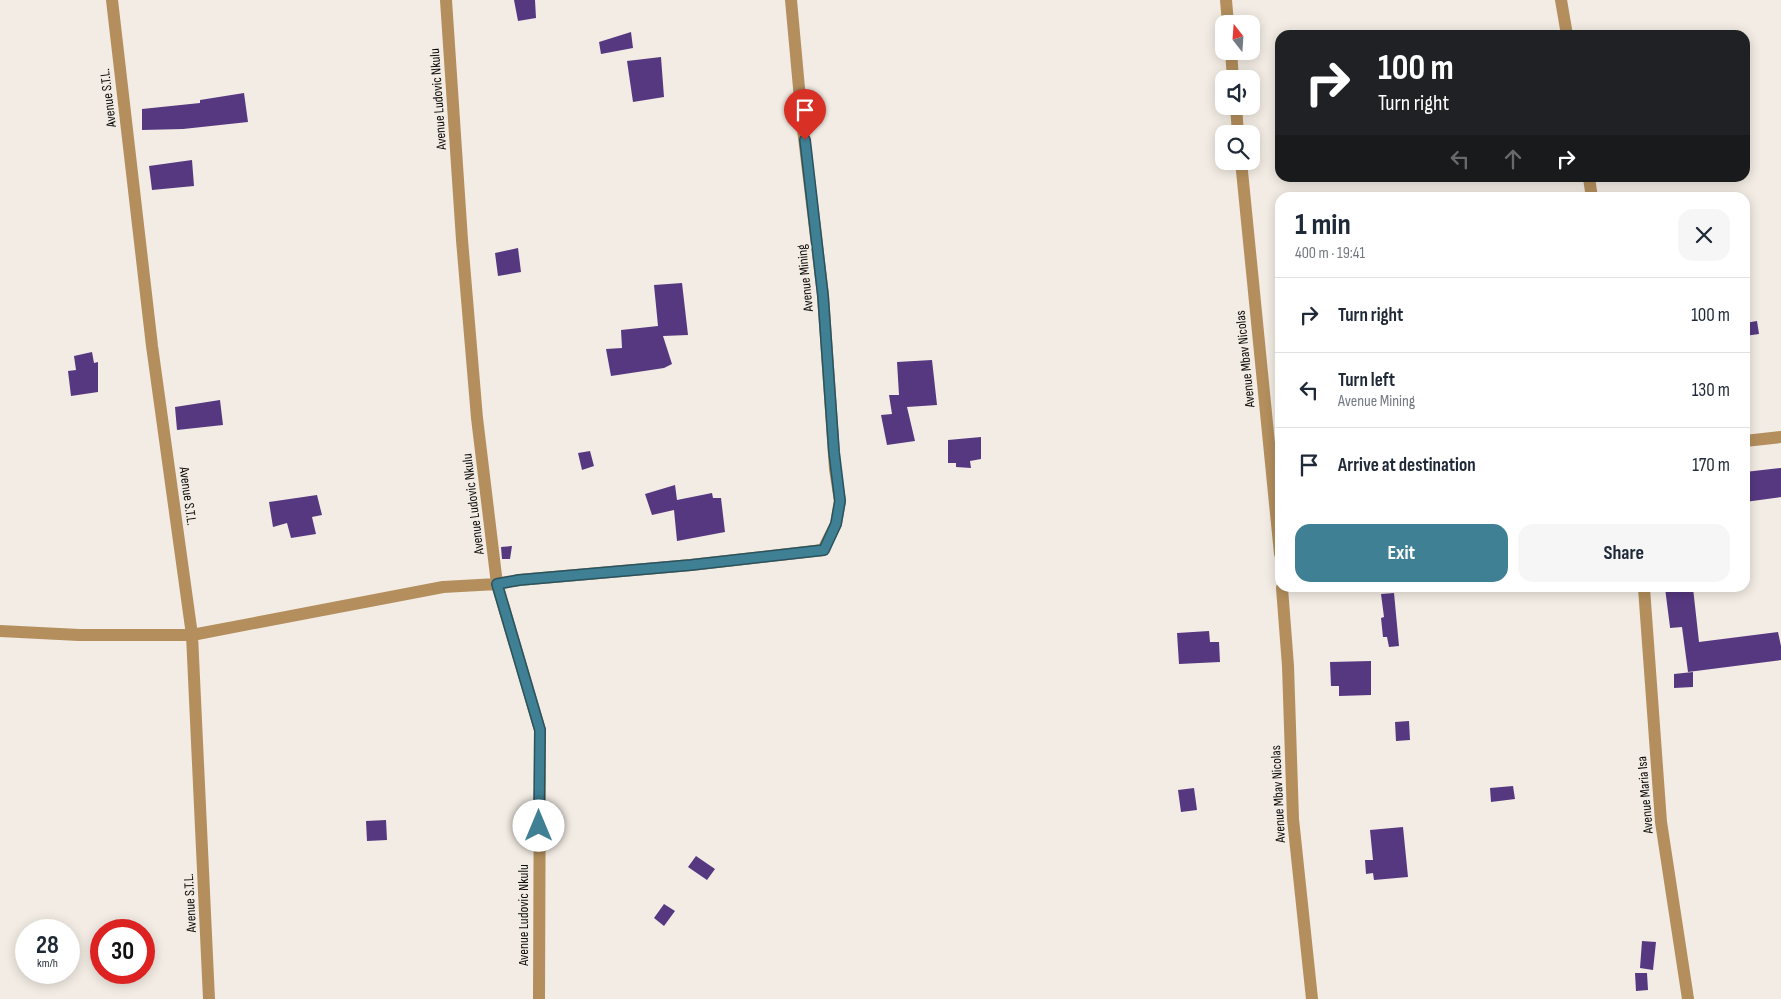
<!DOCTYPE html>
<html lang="en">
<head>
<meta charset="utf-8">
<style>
  body { margin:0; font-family:"Sofia Sans Condensed",sans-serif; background:#f6f6f7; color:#1f2937; height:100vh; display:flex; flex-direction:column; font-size:19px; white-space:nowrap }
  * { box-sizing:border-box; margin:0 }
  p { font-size:16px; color:#747a83 }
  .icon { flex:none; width:28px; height:28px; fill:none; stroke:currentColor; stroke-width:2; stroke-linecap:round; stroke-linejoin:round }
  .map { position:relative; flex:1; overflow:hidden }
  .drawer { position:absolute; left:1275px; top:192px; width:475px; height:400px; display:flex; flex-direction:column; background:#fff; border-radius:15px; box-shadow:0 2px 12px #0003 }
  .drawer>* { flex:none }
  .top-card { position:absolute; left:1275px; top:30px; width:475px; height:152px; border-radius:15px; box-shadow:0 2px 12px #0003; background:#202124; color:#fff; overflow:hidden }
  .needle { width:32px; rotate:343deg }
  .buttons { position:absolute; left:1215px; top:15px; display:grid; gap:10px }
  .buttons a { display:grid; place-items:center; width:45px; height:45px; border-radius:10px; background:#fff; box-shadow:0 2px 12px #0003; font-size:25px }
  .speed { position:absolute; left:15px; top:919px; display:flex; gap:10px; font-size:25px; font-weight:700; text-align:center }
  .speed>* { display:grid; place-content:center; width:65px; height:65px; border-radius:50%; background:#fff; box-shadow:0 2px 12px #0003; line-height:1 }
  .speed small { font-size:12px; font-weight:400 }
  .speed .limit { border:8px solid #d22; background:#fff; color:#111 }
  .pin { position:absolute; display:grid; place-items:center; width:42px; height:42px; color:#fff; margin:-51px -21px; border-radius:50% 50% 50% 0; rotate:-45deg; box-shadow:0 0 5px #0007 }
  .pin .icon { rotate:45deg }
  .me { position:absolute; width:55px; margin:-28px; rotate:0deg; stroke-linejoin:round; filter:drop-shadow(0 0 4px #0008) }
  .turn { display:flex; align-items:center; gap:18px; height:105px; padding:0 20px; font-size:22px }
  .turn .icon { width:65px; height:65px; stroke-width:2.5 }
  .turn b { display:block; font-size:35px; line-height:42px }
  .lanes { display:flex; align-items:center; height:48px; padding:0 20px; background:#0003; justify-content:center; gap:25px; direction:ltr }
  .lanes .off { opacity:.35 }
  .round { display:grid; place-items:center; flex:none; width:52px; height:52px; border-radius:15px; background:#f6f6f7 }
  .head { display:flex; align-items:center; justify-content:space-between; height:85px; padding:0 20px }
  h1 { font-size:30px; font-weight:700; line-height:38px }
  .action { display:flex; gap:10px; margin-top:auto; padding:10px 20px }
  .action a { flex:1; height:58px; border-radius:15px; background:#408094; color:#fff; font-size:20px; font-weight:700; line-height:58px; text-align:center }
  .action a+a { background:#f6f6f7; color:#1f2937 }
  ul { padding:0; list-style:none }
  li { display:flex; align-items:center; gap:15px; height:75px; padding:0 20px; border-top:1px solid #e0e1e3 }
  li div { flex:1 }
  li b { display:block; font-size:19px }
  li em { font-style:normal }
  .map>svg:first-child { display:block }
  .building { fill:#563881 }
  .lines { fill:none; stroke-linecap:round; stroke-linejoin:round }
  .minor { stroke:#b48f5d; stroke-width:12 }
  .route-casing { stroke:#2a5360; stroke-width:12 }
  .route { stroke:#408094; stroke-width:9 }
  .labels { text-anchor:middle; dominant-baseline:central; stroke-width:5; stroke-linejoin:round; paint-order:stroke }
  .street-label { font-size:14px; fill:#0d0b09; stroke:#f2ece4 }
</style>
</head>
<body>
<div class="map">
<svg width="1781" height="999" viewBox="0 0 1781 999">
  <rect width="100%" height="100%" fill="#f2ece4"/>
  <path class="building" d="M514,0H535L536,18L518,21Z
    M631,32L633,48L601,54L599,42Z
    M661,57L664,97L633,102L627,61Z
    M244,93L248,122L183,129L142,130V109L200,103V100Z
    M192,160L194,186L152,190L149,166Z
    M518,248L521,272L498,276L495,253Z
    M682,283L688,335L663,336L672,364L664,368L611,376L606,349L622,348L621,330L658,326L654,285Z
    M1757,321L1759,334L1745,336V323Z
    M92,352L94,363L98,362V392L71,396L68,371L76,370L74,356Z
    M932,360L937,405L907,407L915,441L887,445L881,415L892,414L889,395H899L897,362Z
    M220,400L223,425L177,430L175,407Z
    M981,437V459L970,461L971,468L956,467V463H948V440Z
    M590,451L594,466L582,470L578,453Z
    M1781,468V497L1745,502V472Z
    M675,485L677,500L712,493L713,498H721L725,532L677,541L674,510L652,515L645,494Z
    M317,495L322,515L312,517L316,534L291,538L287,523L273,527L269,502Z
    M512,546L510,559H502L501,547Z
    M1665,588H1693L1699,642L1778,632L1781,646V660L1688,672L1682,627L1670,628V627Z
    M1394,593L1399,646L1389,647L1387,637H1383L1381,618L1384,617L1381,594Z
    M1209,631L1210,642H1219L1220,662L1179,664L1177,633Z
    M1371,661V695L1339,696V686H1331L1330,662Z
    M1693,672V687L1674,688V674Z
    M1409,721L1410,740L1396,741L1395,722Z
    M1513,786L1515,799L1491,802L1490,788Z
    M1194,788L1197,810L1181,812L1178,790Z
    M386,820L387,840L367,841L366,821Z
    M1403,827L1408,877L1374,880L1373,873L1366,874L1365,860H1373L1370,830Z
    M696,856L715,869L707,880L688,867Z
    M664,904L675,911L664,926L654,918Z
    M1642,941L1656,942L1653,970L1640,968Z
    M1635,973H1647L1648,990L1636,991Z"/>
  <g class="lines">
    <path class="minor" d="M112,0L152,346L192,635L209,999
      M446,0L462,240L477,418L497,584L540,730L539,999
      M1226,0L1228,24
      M1561,0L1567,35
      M1231,51L1233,79
      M1236,106L1238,134
      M1241,161L1280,554
      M1589,178L1592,198
      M1745,441L1781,437
      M1282,588L1288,666L1293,819L1312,999
      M1644,588L1661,822L1688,999
      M0,631L79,635H192L443,587L497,584L519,580L691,565L823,550L836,524L840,501L835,469L823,295L802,121L791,0"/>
  </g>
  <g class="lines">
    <g class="route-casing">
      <path id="route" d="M539,826L540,730L497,584L519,580L691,565L824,550L836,524L840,501L834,452L823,296L805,140"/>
    </g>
    <use href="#route" class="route"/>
  </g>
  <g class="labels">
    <g class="street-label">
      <text transform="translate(108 98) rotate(-97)">Avenue S.T.L.</text>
      <text transform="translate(438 99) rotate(-94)">Avenue Ludovic Nkulu</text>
      <text transform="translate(805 278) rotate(-96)">Avenue Mining</text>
      <text transform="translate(1245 359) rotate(-96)">Avenue Mbav Nicolas</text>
      <text transform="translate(188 496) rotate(82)">Avenue S.T.L.</text>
      <text transform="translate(473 504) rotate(-97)">Avenue Ludovic Nkulu</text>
      <text transform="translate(1278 794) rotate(-93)">Avenue Mbav Nicolas</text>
      <text transform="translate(1645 795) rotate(-95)">Avenue Maria Isa</text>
      <text transform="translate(190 903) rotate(-93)">Avenue S.T.L.</text>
      <text transform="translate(523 915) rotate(-90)">Avenue Ludovic Nkulu</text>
    </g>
  </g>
</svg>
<div class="buttons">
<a><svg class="needle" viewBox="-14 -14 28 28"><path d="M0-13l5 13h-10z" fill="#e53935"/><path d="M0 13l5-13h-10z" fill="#747a83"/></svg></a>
<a><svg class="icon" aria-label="sound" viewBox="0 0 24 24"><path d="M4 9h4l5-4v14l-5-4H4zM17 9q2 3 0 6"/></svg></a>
<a><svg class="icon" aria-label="search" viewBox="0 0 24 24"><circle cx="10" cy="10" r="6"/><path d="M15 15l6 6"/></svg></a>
</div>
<div class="speed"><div>28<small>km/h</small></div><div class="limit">30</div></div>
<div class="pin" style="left:805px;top:140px;background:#d93025"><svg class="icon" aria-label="arrive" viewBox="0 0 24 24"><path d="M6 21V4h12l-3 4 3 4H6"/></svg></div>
<svg class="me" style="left:539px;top:826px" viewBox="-20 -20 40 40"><circle r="19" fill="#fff"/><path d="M0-13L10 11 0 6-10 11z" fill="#408094"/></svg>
<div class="top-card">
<div class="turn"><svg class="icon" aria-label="right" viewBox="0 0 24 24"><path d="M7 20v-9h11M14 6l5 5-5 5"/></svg><div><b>100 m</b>Turn right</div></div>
<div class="lanes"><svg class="icon off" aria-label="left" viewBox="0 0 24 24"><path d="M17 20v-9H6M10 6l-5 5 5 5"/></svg><svg class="icon off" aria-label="ahead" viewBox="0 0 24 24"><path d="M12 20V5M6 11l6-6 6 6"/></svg><svg class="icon" aria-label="right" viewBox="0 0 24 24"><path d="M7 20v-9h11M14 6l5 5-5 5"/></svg></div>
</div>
<section class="drawer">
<div class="head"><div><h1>1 min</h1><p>400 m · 19:41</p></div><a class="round"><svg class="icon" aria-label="close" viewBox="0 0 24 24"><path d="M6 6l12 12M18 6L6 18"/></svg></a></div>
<ul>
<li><svg class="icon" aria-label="right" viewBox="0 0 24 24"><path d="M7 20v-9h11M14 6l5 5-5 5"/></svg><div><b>Turn right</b></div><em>100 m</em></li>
<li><svg class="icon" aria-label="left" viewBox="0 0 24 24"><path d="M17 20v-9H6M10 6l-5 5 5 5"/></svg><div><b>Turn left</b><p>Avenue Mining</p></div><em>130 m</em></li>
<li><svg class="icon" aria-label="arrive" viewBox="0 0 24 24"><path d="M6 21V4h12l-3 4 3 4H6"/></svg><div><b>Arrive at destination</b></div><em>170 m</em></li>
</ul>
<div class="action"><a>Exit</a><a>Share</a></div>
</section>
</div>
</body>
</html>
